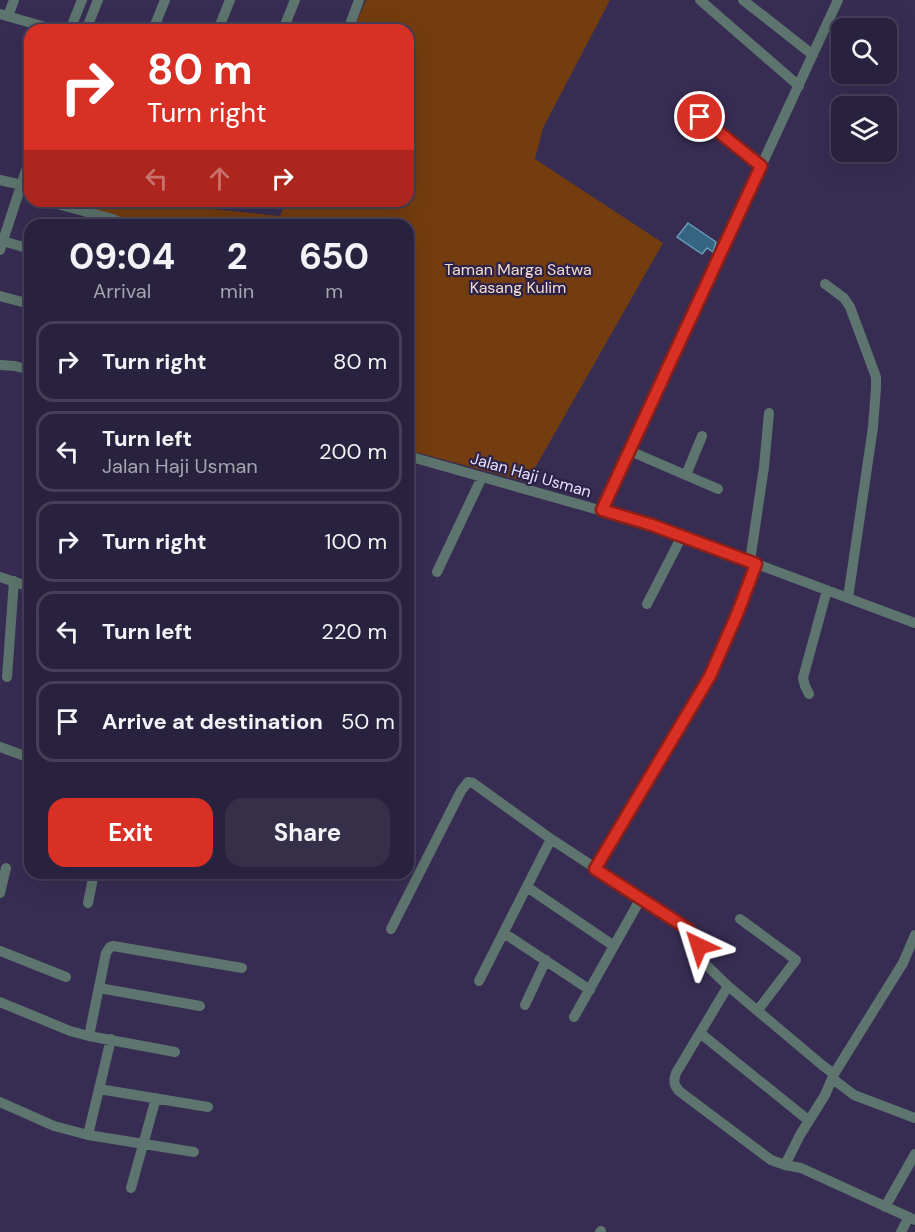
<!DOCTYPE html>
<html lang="en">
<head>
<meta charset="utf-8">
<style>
  body { margin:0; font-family:"DM Sans",sans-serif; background:#352f49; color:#f1f3f6; height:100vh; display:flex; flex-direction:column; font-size:22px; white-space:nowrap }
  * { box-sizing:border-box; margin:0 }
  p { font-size:20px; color:#a5a4b0 }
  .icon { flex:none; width:33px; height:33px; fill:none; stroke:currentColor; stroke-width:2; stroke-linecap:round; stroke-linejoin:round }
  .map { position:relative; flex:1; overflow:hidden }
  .drawer { position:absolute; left:24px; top:219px; width:390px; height:660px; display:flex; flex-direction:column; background:#29223e; border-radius:18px; box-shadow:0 6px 24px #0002,0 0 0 2px #453f58 }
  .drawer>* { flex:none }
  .guide { position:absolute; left:24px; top:24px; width:390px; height:183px; border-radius:18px; box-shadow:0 6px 24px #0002,0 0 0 2px #453f58; background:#d93025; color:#fff; overflow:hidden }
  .controls { position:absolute; left:831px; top:18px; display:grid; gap:12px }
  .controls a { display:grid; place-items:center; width:66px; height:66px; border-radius:12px; background:#29223e; box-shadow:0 6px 24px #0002,0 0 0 2px #453f58; font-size:30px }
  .pin { position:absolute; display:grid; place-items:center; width:51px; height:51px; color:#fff; margin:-26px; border:3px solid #fff; border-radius:50%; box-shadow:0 2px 6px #0007 }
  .me { position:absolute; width:66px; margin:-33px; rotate:319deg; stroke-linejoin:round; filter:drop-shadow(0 0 4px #0008) }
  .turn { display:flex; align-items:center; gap:21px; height:126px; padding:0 24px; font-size:27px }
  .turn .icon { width:78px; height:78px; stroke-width:2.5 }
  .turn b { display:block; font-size:42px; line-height:51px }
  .lanes { display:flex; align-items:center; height:57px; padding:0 24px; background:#0003; justify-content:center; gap:30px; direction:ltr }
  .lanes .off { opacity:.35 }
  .eta { display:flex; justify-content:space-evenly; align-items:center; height:102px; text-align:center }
  .eta b { font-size:36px; font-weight:700; line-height:42px }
  .button { display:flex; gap:12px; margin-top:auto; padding:12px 24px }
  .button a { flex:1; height:69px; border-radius:18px; background:#d93025; color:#fff; font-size:24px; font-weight:700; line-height:69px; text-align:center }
  .button a+a { background:#352f49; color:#f1f3f6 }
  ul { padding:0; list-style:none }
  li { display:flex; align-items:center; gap:18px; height:81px; margin:0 12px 9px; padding:0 12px; border:3px solid #453f58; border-radius:18px }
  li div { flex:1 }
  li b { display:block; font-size:22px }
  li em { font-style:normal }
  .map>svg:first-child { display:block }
  .green { fill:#743d0f }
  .building { fill:#356580; stroke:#699ab7; stroke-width:1.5 }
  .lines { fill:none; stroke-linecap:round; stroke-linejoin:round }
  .minor { stroke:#5d756e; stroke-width:10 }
  .route-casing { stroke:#8d1f18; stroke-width:15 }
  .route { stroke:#d93025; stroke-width:10 }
  .labels { text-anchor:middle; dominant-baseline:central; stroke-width:4.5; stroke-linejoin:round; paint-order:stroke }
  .park-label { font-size:16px; fill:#f0dacb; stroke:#2d2248 }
  .street-label { font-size:16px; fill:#e6e1fa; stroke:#2d2248 }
</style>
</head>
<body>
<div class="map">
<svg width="915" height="1232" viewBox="0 0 915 1232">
  <rect width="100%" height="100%" fill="#372d53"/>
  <path class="green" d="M366,0H610L543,128L535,159L663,243L527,482L408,450V225H122L124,219L65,201H132L280,216L286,201H408V30H353Z"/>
  <path class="building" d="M688,223L716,242L713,252L707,248L702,254L677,237Z"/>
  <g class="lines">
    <path class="minor" d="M700,0L799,86
      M743,0L813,55
      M0,14L56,30
      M8,16L14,0
      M70,30L82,0
      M86,30L98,0
      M153,30L165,0
      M218,30L230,0
      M283,30L295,0
      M348,30L359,0
      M700,117L761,166
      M0,180L22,185
      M46,201L113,219L119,222L118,225
      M3,241L30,249
      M0,250L30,158
      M825,284L844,298L850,307L876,377V388L873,427L848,598
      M0,296L30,304
      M0,365L15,366L30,370
      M630,451L718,489
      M408,456L652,525L915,623
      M686,475L702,436
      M602,510L838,0
      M750,561L764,467L769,413
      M437,572L482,477
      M0,577L30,587
      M647,604L682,536
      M7,677L14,581
      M809,694L805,686L803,678L827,590
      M0,747L30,758
      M595,869L710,676L738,612L756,564
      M527,887L614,946
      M0,893L6,868
      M88,903L94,873
      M740,919L796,960L758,1010
      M391,929L461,791L468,782L473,783L551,839L688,929L698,940L701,960L728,986L822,1065L834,1074
      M504,933L590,990
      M915,935L903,963L834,1074L825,1095L800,1135L785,1165L801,1168L915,1220
      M0,951L66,977
      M479,981L551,839
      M728,986L676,1073C673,1081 674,1085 679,1091L771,1160L785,1165
      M99,988L200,1006
      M0,1002L70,1031L89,1036L175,1052
      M525,1005L546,960
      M574,1017L641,898
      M700,1033L808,1120
      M89,1036L106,953L110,947L113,946L242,968
      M833,1079L854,1095L915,1118
      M99,1089L208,1107
      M0,1102L54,1126L88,1135L194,1152
      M88,1135L111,1039
      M131,1188L156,1098
      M885,1207L915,1154
      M600,1232L601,1231
      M901,1232L909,1217"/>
  </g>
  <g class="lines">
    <g class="route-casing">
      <path id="route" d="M699,946L698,940L688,929L595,869L710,676L738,612L756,564L652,525L602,510L761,166L700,117"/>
    </g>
    <use href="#route" class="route"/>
  </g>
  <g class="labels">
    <g class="park-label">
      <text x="518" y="269">Taman Marga Satwa<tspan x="518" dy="18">Kasang Kulim</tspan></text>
    </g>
    <g class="street-label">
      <text transform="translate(531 475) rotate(16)">Jalan Haji Usman</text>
    </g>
  </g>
</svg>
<div class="controls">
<a><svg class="icon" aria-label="search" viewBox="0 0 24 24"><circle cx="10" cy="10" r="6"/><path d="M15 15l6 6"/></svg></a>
<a><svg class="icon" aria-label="layers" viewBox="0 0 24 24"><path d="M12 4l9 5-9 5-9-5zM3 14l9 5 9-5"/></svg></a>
</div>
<div class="pin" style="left:700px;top:117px;background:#d93025"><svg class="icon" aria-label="arrive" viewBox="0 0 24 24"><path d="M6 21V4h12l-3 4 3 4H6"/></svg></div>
<svg class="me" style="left:699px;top:946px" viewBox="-20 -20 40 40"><path d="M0-17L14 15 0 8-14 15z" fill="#d93025" stroke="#fff" stroke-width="4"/></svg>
<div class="guide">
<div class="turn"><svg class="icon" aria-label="right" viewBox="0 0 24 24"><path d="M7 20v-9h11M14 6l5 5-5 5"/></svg><div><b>80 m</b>Turn right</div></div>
<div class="lanes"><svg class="icon off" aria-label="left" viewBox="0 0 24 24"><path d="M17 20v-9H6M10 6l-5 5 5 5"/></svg><svg class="icon off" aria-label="ahead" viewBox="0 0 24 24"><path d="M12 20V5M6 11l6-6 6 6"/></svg><svg class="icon" aria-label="right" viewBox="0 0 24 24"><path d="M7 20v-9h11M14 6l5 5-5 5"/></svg></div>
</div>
<section class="drawer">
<div class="eta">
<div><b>09:04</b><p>Arrival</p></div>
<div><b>2</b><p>min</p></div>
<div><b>650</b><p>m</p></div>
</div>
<ul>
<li><svg class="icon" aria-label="right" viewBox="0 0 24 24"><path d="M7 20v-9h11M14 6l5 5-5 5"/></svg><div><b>Turn right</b></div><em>80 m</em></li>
<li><svg class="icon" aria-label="left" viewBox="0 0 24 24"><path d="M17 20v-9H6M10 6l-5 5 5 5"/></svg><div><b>Turn left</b><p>Jalan Haji Usman</p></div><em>200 m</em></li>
<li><svg class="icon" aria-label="right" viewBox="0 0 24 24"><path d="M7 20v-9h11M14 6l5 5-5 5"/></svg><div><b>Turn right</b></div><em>100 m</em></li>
<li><svg class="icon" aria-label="left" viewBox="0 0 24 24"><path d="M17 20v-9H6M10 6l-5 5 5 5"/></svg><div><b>Turn left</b></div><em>220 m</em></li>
<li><svg class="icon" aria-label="arrive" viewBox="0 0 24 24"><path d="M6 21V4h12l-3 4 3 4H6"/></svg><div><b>Arrive at destination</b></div><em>50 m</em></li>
</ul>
<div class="button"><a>Exit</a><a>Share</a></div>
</section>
</div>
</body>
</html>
